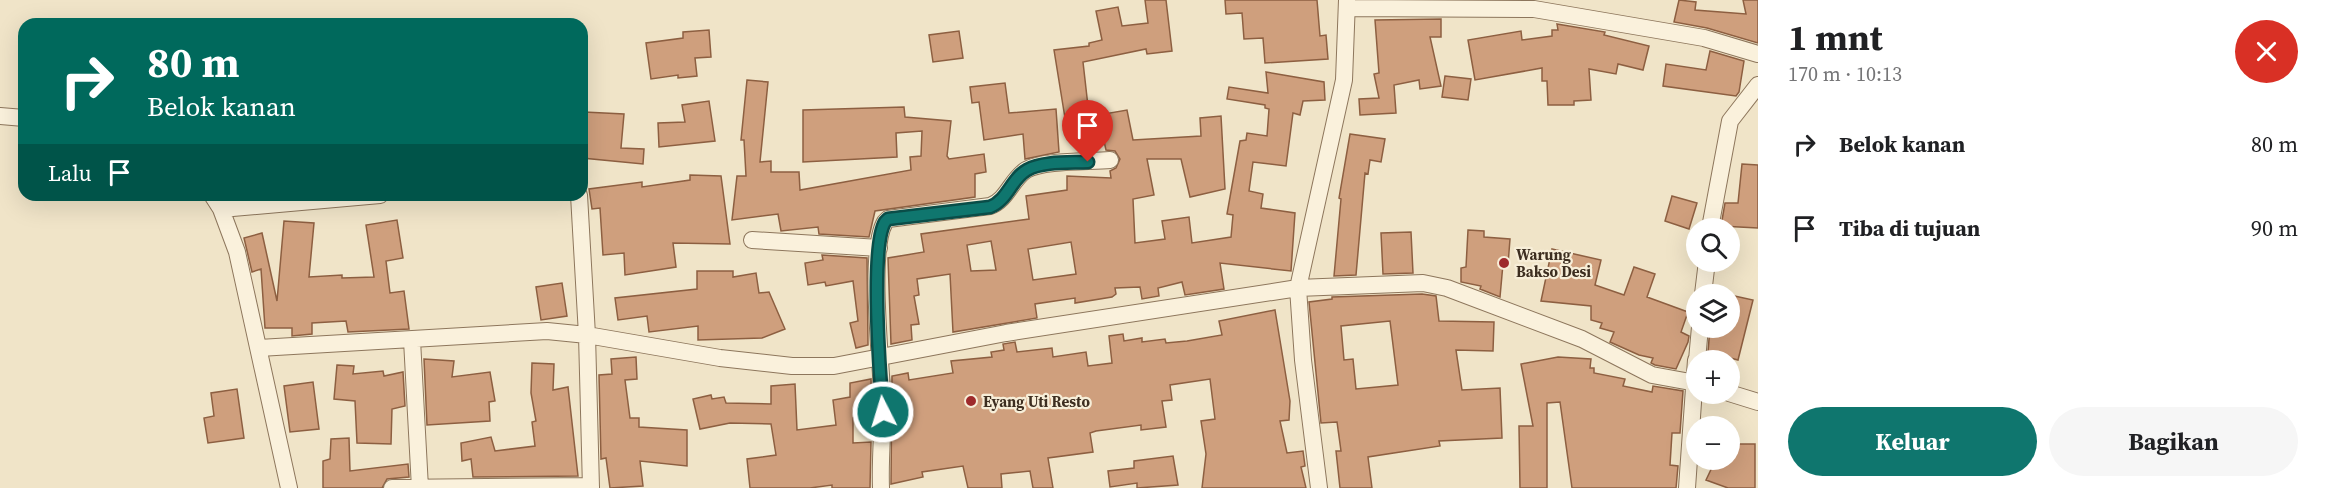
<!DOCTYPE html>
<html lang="id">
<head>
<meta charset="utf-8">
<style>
  body { margin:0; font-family:"Source Serif 4",serif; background:#f6f6f6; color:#202124; height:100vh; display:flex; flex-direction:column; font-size:22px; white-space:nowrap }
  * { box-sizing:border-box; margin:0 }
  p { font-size:20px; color:#757577 }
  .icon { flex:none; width:33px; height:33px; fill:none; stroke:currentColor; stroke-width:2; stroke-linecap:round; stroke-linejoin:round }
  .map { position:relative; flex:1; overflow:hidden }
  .side { display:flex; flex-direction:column; background:#fff; width:570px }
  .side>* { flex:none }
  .guide { position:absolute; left:18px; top:18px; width:570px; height:183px; border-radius:18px; box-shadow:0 6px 24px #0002; background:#00695c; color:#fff; overflow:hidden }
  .tools { position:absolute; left:1686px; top:218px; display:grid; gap:12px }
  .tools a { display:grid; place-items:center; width:54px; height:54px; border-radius:50%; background:#fff; box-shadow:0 6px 24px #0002; font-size:30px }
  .pin { position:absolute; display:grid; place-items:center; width:51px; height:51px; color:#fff; margin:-62px -26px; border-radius:50% 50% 50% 0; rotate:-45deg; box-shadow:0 0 6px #0007 }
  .pin .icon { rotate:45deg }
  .me { position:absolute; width:66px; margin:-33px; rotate:355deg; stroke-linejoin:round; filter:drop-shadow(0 0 4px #0008) }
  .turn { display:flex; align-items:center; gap:21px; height:126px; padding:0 30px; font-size:27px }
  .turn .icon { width:78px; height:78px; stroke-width:2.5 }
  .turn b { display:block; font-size:42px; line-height:51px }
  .then { display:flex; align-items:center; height:57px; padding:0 30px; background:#0003; gap:12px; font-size:22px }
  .round { display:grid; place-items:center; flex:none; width:63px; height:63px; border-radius:32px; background:#f6f6f6 }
  .headline { display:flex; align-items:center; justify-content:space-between; height:102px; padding:0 30px }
  h1 { font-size:36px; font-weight:700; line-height:45px }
  .cta { display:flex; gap:12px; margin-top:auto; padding:12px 30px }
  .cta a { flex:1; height:69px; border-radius:36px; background:#0f766e; color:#fff; font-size:24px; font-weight:700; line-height:69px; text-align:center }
  .cta a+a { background:#f6f6f6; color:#202124 }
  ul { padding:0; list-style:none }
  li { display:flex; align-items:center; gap:18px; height:84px; padding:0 30px }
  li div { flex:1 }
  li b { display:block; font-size:22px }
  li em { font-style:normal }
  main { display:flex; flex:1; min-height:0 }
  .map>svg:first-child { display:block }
  .building { fill:#cf9f7d; stroke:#8d5f41; stroke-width:1.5; fill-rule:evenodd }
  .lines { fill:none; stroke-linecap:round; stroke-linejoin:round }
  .minor-casing { stroke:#8d765c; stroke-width:18 }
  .minor { stroke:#faf1dc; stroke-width:16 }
  .route-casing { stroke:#0a4d48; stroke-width:15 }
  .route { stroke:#0f766e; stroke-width:10 }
  .poi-dot { fill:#9e2a2b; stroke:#f7eed8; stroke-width:2 }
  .labels { text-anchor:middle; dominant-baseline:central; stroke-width:4.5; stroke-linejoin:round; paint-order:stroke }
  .poi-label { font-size:15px; font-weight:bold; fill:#3d2e20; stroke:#f7eed8; text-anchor:start }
</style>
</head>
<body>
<main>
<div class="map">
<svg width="1758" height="488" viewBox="0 0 1758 488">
  <rect width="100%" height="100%" fill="#f0e4c8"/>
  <path class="building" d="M1145,0H1166L1172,51L1147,54L1146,49L1083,62L1089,115L1065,118L1054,50L1089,46V43L1102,40L1096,11L1118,7L1122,26L1148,23Z
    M1225,0H1317L1320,36L1326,35L1328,59L1265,63L1263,38L1244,39L1242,13L1226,14Z
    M1679,0L1696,2L1695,10L1746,14L1743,0H1758V43L1707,28L1674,22Z
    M1441,19V37H1430L1441,86L1420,89L1419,80L1394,85L1396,113L1360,115L1359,99L1379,98L1374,74L1379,73L1375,20Z
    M1557,24L1605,32L1604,35L1649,46L1643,70L1618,64L1616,74L1589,69L1591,100L1574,101V105H1548L1547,81H1542V68L1475,80L1468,40L1521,31L1522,40L1552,36V30H1558Z
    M709,30L711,57L695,58L697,76L678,78V75L651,79L646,43L683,38V32Z
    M959,31L963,58L933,62L929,35Z
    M1710,51L1744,61L1739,92L1736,96L1663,86L1666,64L1706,70Z
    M1266,72L1324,82L1325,100L1303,101L1300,115L1293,113L1286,166L1253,162L1249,191L1263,194L1261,208L1295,213L1291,271L1220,263L1224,289L1185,295L1182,282L1158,288L1159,296L1142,299L1140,287L1115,288L1116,294L1112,297L1075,303V298L1035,304L1037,318L953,332L950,274L917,279L919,295L914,296L919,324L911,325L912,340L891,344L888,258L924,252L921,234L1029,219L1026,196L1067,190V176L1111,178L1110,171L1116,168L1120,159L1115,151L1106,150L1098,115L1127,110L1133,140L1201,136L1200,118L1221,116L1225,189L1190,197L1181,159H1147L1154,195L1133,199L1135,243L1165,239L1162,221L1189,217L1192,243L1231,237L1233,215L1227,214L1240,141L1246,140L1247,133L1267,136L1269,109L1265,108V105L1227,99L1229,87L1268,93ZM991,241L996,270L971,271L967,245ZM1071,242L1076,274L1033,280L1028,249Z
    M1445,76L1471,79L1468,100L1442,97Z
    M747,80L768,82L760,162L771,161V172H799L800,190L911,170L910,157L921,156L922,131L896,133L897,157L803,162V110L904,107L905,117L951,121L947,156L949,159L984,154L986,172L975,174V197L875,211L869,237L819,234L818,227L781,231L778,214L732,220L737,176H746L744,140H741Z
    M1005,83L1009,113L1056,109L1059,152L1025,159L1023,134L984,140L979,102L972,103L970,87Z
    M709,101L715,141L659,147L658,123L685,122L682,105Z
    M584,112L624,114L621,148L644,149L643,164L582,158Z
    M1350,134L1385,139L1381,162L1370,160L1368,174L1365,173L1356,275L1334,276L1341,199L1339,198Z
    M1742,164L1758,165V228L1721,226L1725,203H1738Z
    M690,175L721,176L730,244L673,243L676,267L625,275L624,253L603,255L600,208L592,209L589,189L642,182V187L690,180Z
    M1672,196L1697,203L1689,229L1665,221Z
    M397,220L403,258L386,261L390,293L404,291L409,329L348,332L346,321L312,323V334L292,336V328H265L261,269L252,272L244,238L262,233L277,301L284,221L314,223L309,277L342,275V278L374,277L366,225Z
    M1468,230L1484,231V237L1510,239L1508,265L1503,264L1500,297L1480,289L1481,286L1461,282V268L1466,267Z
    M1411,232L1413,273L1383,274L1381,233Z
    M1552,249L1601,260L1595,285L1624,295L1634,267L1655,274L1647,297L1688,312L1681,332L1689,336L1688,342L1676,369L1655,365L1651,363L1653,358L1639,355L1610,342L1614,332L1600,328L1602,323L1591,320V306L1541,301Z
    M822,255L867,258L868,345L856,348L850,323L858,321L853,281L826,286L825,282L808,285L805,263L823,260Z
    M697,271H733V277L756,273L759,293L769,292L785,329L762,338L698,340V326L649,332L647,316L618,320L615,298L697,289Z
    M562,283L567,316L541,320L536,287Z
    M1422,294L1436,296L1439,321L1494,322L1493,351L1456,350L1462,390L1500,388L1502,438L1439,441L1440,446L1368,457L1372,488H1340L1336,451H1341L1337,422L1321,423L1309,302L1332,299V297ZM1390,321L1398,385L1356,389L1353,359L1344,360L1341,326Z
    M1730,295L1753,300L1738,360L1708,352L1710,327H1730Z
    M1275,310L1290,401L1289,420L1280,421L1287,453L1303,451L1305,466L1301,467L1306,488H1202L1206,454L1201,421L1215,419L1210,379L1170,385L1172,400L1162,401L1166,427L1141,430V425L1096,431L1090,433L1093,452L1048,458L1053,488H1033L1030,471L1001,474L1002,488H968L963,466L922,472L923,477L891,484L892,376L908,373L909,380L953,373L951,361L992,357L991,352L1004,350L1003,344L1015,342L1017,352L1052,348L1053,357L1086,352L1088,366L1112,363L1109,336L1123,334L1124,341L1142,338V342L1165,339L1166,343L1187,341L1222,335L1219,321Z
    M636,357L637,379L625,380L630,418H639V427L687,430V466L640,461L643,486L610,488L606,458L601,459L599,375L612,374L611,359Z
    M1558,357L1591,359L1590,368H1594V373L1625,379L1623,386L1652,392L1653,386L1683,391L1680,433H1672L1670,465L1678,466L1676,488H1572L1560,402L1547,403V488H1520L1519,426H1533L1521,364Z
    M424,359L454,361L452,377L490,372L495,401L489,402L490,421L427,425Z
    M532,363L554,364L553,390L568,387L578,476L473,477L471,459L462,461L461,443L491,437L495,451L535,446L532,422L536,421L531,393Z
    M337,365L354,366L353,374L383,371L384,376L403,372L405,406L392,409L391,444L357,443L355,401L334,399Z
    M871,379L872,415L853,418V443L871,442L870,488H832V485L810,488H750L747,459L776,455L771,424L730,423L700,429L693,399L711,395L712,399L724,397L726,403L771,404V386L795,384L797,430L836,425L833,400L850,397V383Z
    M313,382L319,429L290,432L284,386Z
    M237,389L244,438L208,443L204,418L214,416L211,393Z
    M349,438L350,471L408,464L409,477L387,479L382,488H323V461L330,459L331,439Z
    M1731,444H1755V488H1728L1706,480L1716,459H1731Z
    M1173,456L1178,485L1137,488V483L1110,487L1108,471L1134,468V461Z"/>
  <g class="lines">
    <g class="minor-casing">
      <path id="minor" d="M1347,8L1534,9L1704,38L1758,54
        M0,116L24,118
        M212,195L221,209L237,252L289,488
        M579,195L587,335L591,488
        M221,209L380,195
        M1710,228L1730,121L1758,85
        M752,240L879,248
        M1703,294L1707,261
        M412,340L420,488
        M259,348L547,331L587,335L720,358L792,366H834L1006,333L1298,288L1423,283L1447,288L1582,339L1652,375L1696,383
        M1697,360L1700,327
        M1729,393L1758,402
        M392,488L591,486
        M881,488C880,463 882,439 883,414C883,375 867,252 885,222L888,219L990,206C1007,200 1011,180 1026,170C1043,160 1089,162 1110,160
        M1319,488L1303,360L1298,288L1344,80L1347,0
        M1687,488L1696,360"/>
    </g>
    <use href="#minor" class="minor"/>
  </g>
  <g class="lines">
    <g class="route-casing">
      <path id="route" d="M883,412C880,378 870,247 885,222L888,219L990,207C1008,200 1011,179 1027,170C1043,161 1070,163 1088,162"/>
    </g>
    <use href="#route" class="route"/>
  </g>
  <g class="poi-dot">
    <circle cx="1504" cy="263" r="6"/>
    <circle cx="971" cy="401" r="6"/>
  </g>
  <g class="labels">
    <g class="poi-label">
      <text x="1516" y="254">Warung<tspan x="1516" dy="17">Bakso Desi</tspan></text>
      <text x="983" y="401">Eyang Uti Resto</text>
    </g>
  </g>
</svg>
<div class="tools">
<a><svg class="icon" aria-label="search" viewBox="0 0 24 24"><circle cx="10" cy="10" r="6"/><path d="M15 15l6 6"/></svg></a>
<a><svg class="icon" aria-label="layers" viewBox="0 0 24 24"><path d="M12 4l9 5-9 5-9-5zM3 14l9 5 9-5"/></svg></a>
<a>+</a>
<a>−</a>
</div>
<div class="pin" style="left:1088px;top:162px;background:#d93025"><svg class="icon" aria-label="arrive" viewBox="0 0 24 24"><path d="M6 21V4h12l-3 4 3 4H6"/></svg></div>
<svg class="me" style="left:883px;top:412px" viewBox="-20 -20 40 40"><circle r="17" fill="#0f766e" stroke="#fff" stroke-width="3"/><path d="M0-11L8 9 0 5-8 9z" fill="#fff"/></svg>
<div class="guide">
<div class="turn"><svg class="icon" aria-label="right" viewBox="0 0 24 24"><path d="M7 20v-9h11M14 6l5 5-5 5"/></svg><div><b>80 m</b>Belok kanan</div></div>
<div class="then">Lalu<svg class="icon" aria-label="arrive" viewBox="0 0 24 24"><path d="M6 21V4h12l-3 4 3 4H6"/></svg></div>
</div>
</div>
<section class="side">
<div class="headline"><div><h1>1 mnt</h1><p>170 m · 10:13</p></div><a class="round" style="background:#d93025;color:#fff"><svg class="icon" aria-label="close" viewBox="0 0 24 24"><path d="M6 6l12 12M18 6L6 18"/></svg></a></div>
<ul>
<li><svg class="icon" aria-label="right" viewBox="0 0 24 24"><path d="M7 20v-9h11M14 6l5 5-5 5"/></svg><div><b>Belok kanan</b></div><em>80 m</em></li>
<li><svg class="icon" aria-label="arrive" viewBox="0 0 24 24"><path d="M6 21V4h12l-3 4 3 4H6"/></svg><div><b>Tiba di tujuan</b></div><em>90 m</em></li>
</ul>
<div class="cta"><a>Keluar</a><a>Bagikan</a></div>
</section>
</main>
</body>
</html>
